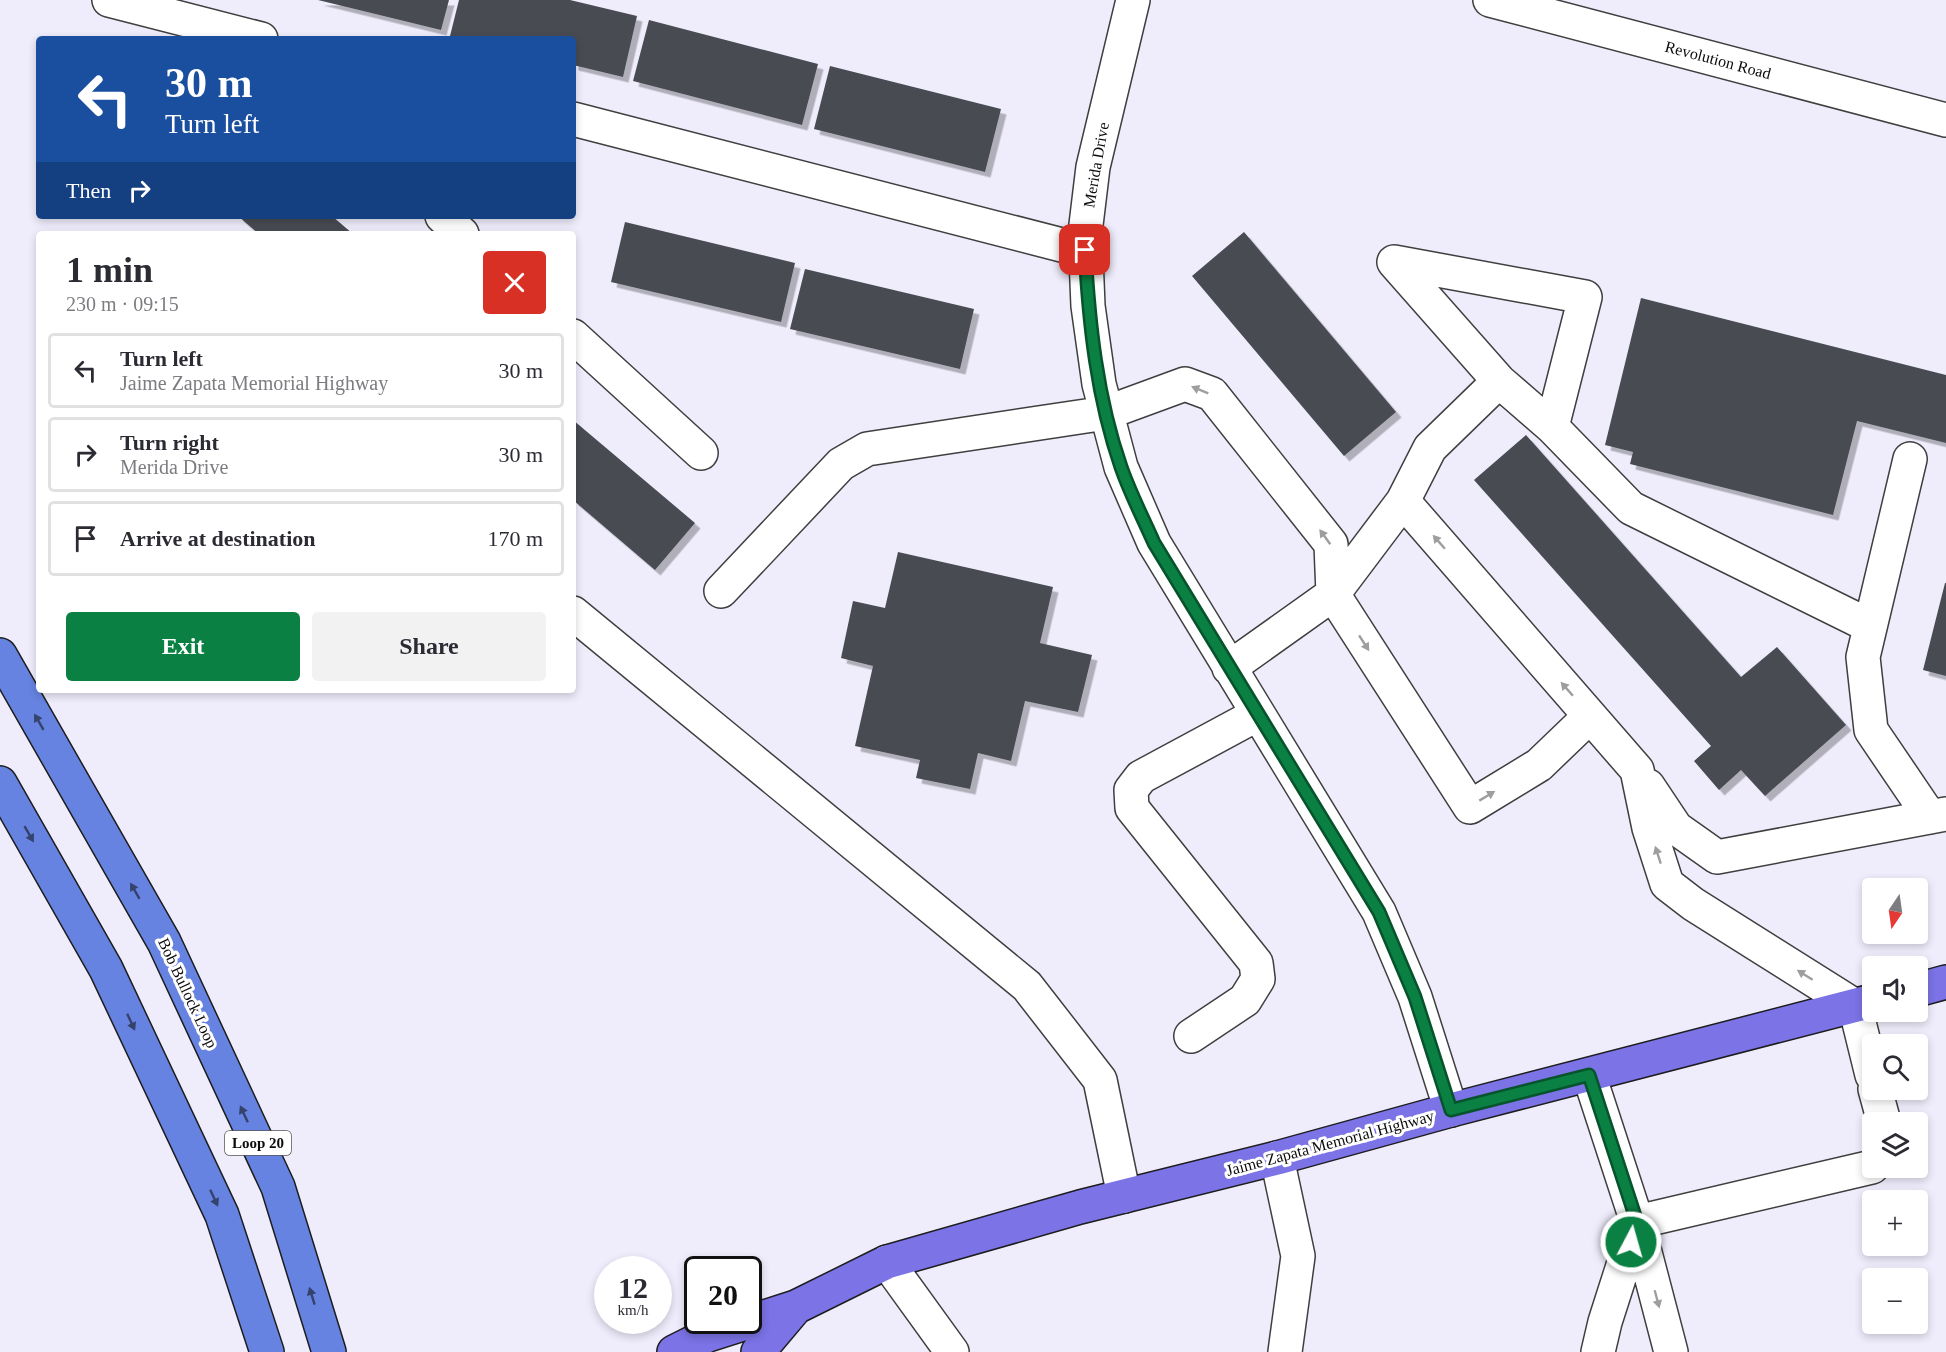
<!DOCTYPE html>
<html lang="en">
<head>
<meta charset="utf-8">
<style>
  body { margin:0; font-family:"Times New Roman",serif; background:#f2f2f3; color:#2b2b33; height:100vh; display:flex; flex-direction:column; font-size:22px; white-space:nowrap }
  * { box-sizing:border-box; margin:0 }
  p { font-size:20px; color:#7c7c81 }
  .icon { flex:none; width:33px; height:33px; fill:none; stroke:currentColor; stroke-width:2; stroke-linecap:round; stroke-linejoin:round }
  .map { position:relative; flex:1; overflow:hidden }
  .drawer { position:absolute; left:36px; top:231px; width:540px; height:462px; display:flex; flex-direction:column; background:#fff; border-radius:6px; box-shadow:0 3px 9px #0003 }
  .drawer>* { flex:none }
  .top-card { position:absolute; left:36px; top:36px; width:540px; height:183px; border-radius:6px; box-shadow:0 3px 9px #0003; background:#1a4fa0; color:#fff; overflow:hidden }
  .needle { width:39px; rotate:193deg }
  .fabs { position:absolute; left:1862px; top:878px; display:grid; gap:12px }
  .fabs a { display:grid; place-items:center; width:66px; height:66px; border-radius:6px; background:#fff; box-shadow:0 3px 9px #0003; font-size:30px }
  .speed { position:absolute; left:594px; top:1256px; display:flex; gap:12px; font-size:30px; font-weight:700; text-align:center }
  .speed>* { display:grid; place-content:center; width:78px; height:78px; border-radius:50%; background:#fff; box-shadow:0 3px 9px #0003; line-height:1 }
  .speed small { font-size:15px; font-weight:400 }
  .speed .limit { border:3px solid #111; border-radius:9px; background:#fff; color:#111 }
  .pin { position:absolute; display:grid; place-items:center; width:51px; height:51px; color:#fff; margin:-26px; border-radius:12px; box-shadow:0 3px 9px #0006 }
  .me { position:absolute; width:66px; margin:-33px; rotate:6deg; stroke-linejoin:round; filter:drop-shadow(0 0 4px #0008) }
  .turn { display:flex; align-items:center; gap:21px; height:126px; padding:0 30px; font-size:27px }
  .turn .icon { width:78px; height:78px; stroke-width:2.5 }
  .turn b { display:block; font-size:42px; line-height:51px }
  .then { display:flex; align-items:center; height:57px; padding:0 30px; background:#0003; gap:12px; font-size:22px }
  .round { display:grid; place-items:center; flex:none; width:63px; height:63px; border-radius:6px; background:#f2f2f3 }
  .head { display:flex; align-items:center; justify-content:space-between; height:102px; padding:0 30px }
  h1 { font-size:36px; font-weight:700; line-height:45px }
  .button { display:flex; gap:12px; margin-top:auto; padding:12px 30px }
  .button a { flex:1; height:69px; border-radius:6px; background:#0b8043; color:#fff; font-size:24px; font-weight:700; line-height:69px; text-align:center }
  .button a+a { background:#f2f2f3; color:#2b2b33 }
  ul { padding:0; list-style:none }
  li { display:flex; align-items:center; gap:18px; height:75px; margin:0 12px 9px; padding:0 18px; border:3px solid #e1e1e2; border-radius:6px }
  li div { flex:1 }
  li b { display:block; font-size:22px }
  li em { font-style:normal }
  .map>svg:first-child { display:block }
  .building { fill:#494c53; filter:url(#shadow) }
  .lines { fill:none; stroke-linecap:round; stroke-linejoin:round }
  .minor-casing { stroke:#3f3f3f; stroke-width:36 }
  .major-casing { stroke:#1d1d1d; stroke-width:36 }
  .highway-casing { stroke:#1d1d1d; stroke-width:36 }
  .minor { stroke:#fff; stroke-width:33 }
  .major { stroke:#7b73e6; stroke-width:33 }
  .highway { stroke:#6683e1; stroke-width:33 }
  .oneway { fill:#9e9e9e }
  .oneway2 { fill:#34426c }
  .route-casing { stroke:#07532c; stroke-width:15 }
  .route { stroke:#0b8043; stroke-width:10 }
  .labels { text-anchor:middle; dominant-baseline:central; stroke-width:6; stroke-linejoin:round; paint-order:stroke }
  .shield { fill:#fff; stroke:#555; stroke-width:1.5 }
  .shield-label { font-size:15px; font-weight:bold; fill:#0c0c0c }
  .street-label { font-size:16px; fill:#0c0c0c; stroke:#fff }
</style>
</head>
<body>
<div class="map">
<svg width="1946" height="1352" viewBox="0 0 1946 1352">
  <defs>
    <filter id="shadow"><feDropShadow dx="5.5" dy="5.5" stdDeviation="0" flood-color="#0004"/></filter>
  </defs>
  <rect width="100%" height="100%" fill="#efedfc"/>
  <path class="building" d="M318,0H449L441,30Z
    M459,0H570L637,16L623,77L573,65V39H463L450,36Z
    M649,20L818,64L802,125L633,81Z
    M830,66L1001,109L985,172L814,129Z
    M238,216H332L353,234H259Z
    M625,222L795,263L781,322L611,282Z
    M1244,232L1396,412L1344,456L1192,276Z
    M805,269L974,309L960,369L790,329Z
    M1641,298L1946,375V443L1857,421L1833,515L1630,464L1633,452L1605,445Z
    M573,420L695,523L655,570L573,500Z
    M1526,435L1741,677L1777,647L1846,725L1765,796L1741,770L1719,790L1694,761L1711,746L1474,480Z
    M898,552L1053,587L1040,643L1092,655L1078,712L1025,701L1011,761L978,753L970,789L916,778L920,760L855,746L873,666L841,658L853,601L885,608Z
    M1945,583H1946V676L1923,670Z"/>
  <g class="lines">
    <g class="minor-casing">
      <path id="minor" d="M109,0L261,39
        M1133,0L1093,167L1085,233L1088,306L1099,384L1121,467L1154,543L1379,912L1415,997L1451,1110
        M1490,0L1946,120
        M573,119L1085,251
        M442,216L462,234
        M573,336L701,453
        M1552,427L1585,297L1394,262L1499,381L1552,427L1631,508L1870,626
        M1910,459L1863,657L1871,730L1930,817
        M1403,501L1430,448L1499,381
        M721,591L841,464L867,449L1106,413L1185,384L1212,394L1331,544L1333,594L1470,807L1539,765L1590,716
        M573,613L1027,986L1100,1080L1124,1196
        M1229,668L1333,594L1403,501L1637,770L1649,828L1667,884L1693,904L1855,1006L1872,1075
        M1648,786L1676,828L1717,857L1946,814
        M1191,1036L1245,1000L1258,979L1256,963L1132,808L1131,790L1141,777L1258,714
        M1589,1075L1637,1222L1872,1167
        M1875,1089L1884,1122
        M1277,1158L1298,1256L1285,1352
        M1637,1222L1671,1352
        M887,1262L952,1352
        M1598,1352L1605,1322L1637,1222"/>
    </g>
    <g class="major-casing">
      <path id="major" d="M1917,990L1946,982
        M674,1352L708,1335L796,1307L887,1262L1080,1207L1277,1158L1451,1110L1872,1001
        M758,1352L796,1307"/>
    </g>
    <g class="highway-casing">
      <path id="highway" d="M0,655L164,942L278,1187L329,1352
        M0,783L106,969L222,1215L267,1352"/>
    </g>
    <use href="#minor" class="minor"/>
    <use href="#major" class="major"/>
    <use href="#highway" class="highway"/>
  </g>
  <defs><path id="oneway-solid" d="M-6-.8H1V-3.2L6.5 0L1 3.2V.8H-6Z" transform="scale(1.5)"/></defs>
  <g class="oneway">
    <use href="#oneway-solid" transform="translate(1200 390) rotate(-158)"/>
    <use href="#oneway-solid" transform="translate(1325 537) rotate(-126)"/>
    <use href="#oneway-solid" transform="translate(1439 542) rotate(-131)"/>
    <use href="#oneway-solid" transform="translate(1364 643) rotate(57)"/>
    <use href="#oneway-solid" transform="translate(1567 689) rotate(-131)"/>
    <use href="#oneway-solid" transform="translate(1487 796) rotate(-31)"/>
    <use href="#oneway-solid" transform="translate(1658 855) rotate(-108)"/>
    <use href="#oneway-solid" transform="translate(1805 975) rotate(-148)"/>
    <use href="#oneway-solid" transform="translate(1657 1299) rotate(75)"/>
  </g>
  <g class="oneway2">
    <use href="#oneway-solid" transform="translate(39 722) rotate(-120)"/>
    <use href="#oneway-solid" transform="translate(29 834) rotate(60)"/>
    <use href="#oneway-solid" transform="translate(135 891) rotate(-120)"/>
    <use href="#oneway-solid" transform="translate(131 1022) rotate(65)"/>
    <use href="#oneway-solid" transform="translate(244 1114) rotate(-115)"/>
    <use href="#oneway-solid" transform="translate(214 1198) rotate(65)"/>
    <use href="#oneway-solid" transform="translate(312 1296) rotate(-107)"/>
  </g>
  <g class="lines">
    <g class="route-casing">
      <path id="route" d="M1085,250C1089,324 1097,398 1121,467C1130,493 1143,518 1154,543L1379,912L1415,997L1451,1110L1589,1075L1637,1222L1631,1242"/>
    </g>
    <use href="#route" class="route"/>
  </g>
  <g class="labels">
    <rect class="shield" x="225" y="1131" width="66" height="24" rx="4.5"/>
    <g class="shield-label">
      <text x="258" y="1143">Loop 20</text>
    </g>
    <g class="street-label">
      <text transform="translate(1718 60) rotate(15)">Revolution Road</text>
      <text transform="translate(1096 165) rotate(-80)">Merida Drive</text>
      <text transform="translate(188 993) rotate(65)">Bob Bullock Loop</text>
      <text transform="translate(1330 1143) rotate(-15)">Jaime Zapata Memorial Highway</text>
    </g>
  </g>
</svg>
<div class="fabs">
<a><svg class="needle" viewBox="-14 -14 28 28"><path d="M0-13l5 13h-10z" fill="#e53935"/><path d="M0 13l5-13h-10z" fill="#7c7c81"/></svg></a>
<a><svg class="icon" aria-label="sound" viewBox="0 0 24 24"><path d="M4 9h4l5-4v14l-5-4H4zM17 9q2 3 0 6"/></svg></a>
<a><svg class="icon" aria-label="search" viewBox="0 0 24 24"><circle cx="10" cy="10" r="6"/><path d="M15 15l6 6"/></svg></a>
<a><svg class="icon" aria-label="layers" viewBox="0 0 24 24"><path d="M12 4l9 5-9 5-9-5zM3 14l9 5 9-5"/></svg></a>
<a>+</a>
<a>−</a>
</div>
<div class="speed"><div>12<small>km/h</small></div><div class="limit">20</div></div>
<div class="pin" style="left:1085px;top:250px;background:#d93025"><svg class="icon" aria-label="arrive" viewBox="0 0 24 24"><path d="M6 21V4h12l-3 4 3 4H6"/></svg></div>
<svg class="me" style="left:1631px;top:1242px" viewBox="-20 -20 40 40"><circle r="17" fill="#0b8043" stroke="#fff" stroke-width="3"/><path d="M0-11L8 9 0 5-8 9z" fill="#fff"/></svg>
<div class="top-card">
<div class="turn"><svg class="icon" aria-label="left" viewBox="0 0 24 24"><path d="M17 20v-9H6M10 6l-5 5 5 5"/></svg><div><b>30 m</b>Turn left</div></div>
<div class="then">Then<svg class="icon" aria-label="right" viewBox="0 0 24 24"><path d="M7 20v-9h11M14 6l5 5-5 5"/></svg></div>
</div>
<section class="drawer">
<div class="head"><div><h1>1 min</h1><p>230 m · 09:15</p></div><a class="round" style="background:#d93025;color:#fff"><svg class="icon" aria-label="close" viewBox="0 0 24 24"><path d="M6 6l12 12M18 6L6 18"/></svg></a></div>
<ul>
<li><svg class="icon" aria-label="left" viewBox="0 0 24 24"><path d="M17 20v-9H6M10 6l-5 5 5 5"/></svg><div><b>Turn left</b><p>Jaime Zapata Memorial Highway</p></div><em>30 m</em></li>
<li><svg class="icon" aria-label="right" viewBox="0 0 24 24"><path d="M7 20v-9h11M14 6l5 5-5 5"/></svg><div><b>Turn right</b><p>Merida Drive</p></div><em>30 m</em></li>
<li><svg class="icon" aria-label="arrive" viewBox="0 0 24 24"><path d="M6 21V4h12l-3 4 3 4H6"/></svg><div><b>Arrive at destination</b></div><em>170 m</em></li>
</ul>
<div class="button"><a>Exit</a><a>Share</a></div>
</section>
</div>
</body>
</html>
